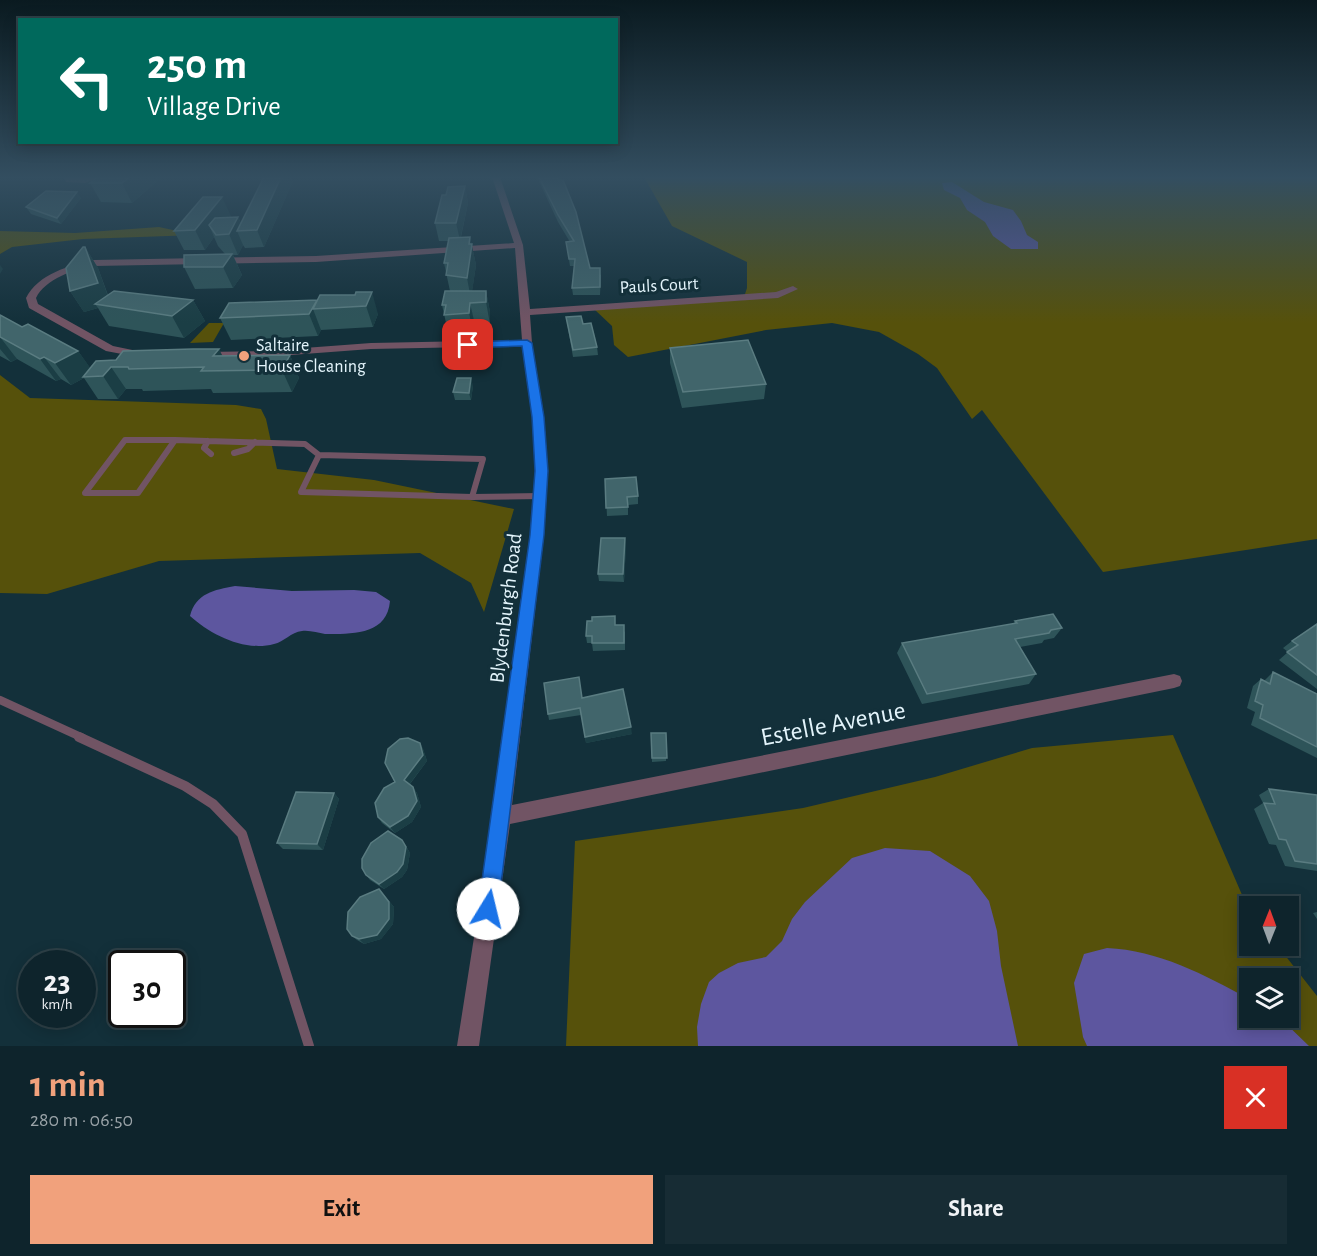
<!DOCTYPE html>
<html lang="en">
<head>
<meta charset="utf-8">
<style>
  body { margin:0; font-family:"Alegreya Sans",sans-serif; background:#172c34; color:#f1f3f6; height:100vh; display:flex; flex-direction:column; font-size:22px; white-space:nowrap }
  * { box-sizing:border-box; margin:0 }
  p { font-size:20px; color:#9ba4a9 }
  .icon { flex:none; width:33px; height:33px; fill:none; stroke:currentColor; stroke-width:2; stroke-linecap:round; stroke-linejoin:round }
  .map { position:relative; height:1046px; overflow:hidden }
  .panel { display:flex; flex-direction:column; background:#0e242c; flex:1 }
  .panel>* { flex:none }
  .top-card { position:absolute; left:18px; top:18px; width:600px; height:126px; border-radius:0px; box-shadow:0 3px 15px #0003,0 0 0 2px #2e4148; background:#00695c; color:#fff; overflow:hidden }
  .needle { width:39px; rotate:1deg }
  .fabs { position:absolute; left:1239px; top:896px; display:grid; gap:12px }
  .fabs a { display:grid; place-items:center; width:60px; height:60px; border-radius:0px; background:#0e242c; box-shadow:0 3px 15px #0003,0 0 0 2px #2e4148; font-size:30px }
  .speed { position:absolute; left:18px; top:950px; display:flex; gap:12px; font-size:30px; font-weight:700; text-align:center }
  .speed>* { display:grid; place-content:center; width:78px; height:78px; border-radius:50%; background:#0e242c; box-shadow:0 3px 15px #0003,0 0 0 2px #2e4148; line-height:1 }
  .speed small { font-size:15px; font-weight:400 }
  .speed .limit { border:3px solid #111; border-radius:9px; background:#fff; color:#111 }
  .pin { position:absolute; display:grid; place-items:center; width:51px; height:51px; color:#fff; margin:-26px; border-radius:12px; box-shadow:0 3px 9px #0006 }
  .me { position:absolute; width:66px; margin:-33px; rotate:9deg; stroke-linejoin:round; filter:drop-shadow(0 0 4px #0008) }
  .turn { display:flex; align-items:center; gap:21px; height:126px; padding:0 30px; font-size:27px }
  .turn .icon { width:78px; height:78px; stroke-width:2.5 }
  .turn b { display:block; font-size:42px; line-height:51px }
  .round { display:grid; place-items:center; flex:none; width:63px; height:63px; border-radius:0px; background:#172c34 }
  .overview { display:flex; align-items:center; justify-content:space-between; height:102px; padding:0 30px }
  h1 { font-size:36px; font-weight:700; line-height:45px; color:#f1a17c }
  .primary-button { display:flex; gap:12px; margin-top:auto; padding:12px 30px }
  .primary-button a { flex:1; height:69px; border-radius:0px; background:#f1a17c; color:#111; font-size:24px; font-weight:700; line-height:69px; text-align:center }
  .primary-button a+a { background:#172c34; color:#f1f3f6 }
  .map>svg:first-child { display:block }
  .green { fill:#56510b; fill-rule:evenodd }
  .water { fill:#5d569f }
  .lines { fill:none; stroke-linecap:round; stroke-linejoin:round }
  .service-far2 { stroke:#715464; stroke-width:6 }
  .service-far1 { stroke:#715464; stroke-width:8 }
  .service { stroke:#715464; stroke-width:10 }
  .minor { fill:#715464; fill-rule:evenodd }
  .wall { fill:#2e5459 }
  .shaded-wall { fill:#1b3e45 }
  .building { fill:#41656b; stroke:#5a7c81; stroke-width:1.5 }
  .route { fill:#1a73e8; stroke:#114b97; stroke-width:1.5 }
  .poi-dot { fill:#f1a17c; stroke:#13303a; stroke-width:2 }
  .labels { text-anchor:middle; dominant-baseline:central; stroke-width:6; stroke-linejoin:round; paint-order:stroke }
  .far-street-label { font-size:18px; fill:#e3f4fb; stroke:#13303a }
  .far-poi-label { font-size:18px; fill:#e3f4fb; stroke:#13303a; text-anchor:start }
  .street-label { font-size:21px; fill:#e3f4fb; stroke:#13303a }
  .near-street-label { font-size:26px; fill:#e3f4fb; stroke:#13303a }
</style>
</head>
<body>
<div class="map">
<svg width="1317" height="1046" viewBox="0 0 1317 1046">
  <rect width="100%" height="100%" fill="#13303a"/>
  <path class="green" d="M644,177H1317V539L1103,572L982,410L972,419L937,368L918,354L879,332L832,323L766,330L628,357L614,345L612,326L594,309L743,300L747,288V262L672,226Z
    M159,227L196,235L83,239L12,247L0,254V231L75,233Z
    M209,323H224L213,342L190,343Z
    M0,375L30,398L236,405L261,409L266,419L277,469L374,480L514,509L484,612L471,583L420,553L159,561L47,594L0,593Z
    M1173,735L1249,911L1250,945H1277L1317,996V1046H566L575,841L803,808L935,777L1032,748ZM1250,978H1288V1017H1250Z"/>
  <path class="water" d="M952,182L984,202L1013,210L1021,221L1027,235L1038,242V249H1011L993,236L985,222L967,210L960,198L944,190L942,183Z
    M235,586L292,591L354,590L376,592L390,601C387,635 353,634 325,634C318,633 310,630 302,631C291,632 284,642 274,644C245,652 211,635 190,616C196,593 214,590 235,586Z
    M885,848L930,851L970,876L989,901L997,931L1001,966L1018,1046H698L697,1027L701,1004L709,982L719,973L738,963L766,957L782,941L792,919L805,902L852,858Z
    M1107,948C1158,950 1205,975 1249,999L1250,1017H1279L1309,1046H1087L1083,1037L1074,983L1084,954Z"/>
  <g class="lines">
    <path class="service-far2" d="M125,440H175L138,493H85Z
      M175,440L305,444L319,455
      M208,441L204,448L211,454
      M234,453L248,449L255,442
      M319,455L483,459L472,497L301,492Z
      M472,497L540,496"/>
    <path class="service-far1" d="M0,700L83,738"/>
    <path class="service" d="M79,737L185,786L213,804L242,834L309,1046"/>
    <path class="minor" d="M63,177H103L85,183L66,182Z
      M492,177H500L523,245L530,309L776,292L793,286L798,289L778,298L530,315L532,343L544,417L548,471L544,535L512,805L1174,674L1180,676L1182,681L1180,686L1174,688L510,824L479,1046H457L493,816L530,535L536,471L532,417L522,346L371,349L264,357L204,358L199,355L204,352L264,351L371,343L522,340L515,248L316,262L94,266C75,269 45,279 36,298L38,304L113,346L147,353L148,355L143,358L106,351L29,308L26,298C38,274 70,265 94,260L316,256L514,243Z"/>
  </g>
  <path class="wall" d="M98,177H160L161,178L132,203L101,202L90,183Z
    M537,177H557L590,268L601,275L600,295H573L572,288L574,266H570L566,242H570L558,222Z
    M293,181L264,247L245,248L243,245L238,255H233L242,275L233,288L195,289L184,267L225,254L218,246L214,237L205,250H184L174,231L231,216L230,218L238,217L241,223Z
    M465,186L468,203L461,237H470L476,265L472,291H486L490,312V324L475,325L474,335L449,336L442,305L450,291L444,263L449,241H439L435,223L446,195Z
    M81,198L61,224L31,214L26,207Z
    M85,247L98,268L108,295L193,300L205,321L184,338L109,326L98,308L84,312L70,291Z
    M355,295L378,314L373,327L321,330L318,336L231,340L220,318L317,300Z
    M0,315L22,327L78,351L90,368L116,360L219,349L222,356L290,355L299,378L292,392L213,393L211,389L143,391L142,389H126L118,399H98L84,378L71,385L61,379L56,381L17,359L11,362L0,356Z
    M566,317L583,324L597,347L598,355L573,357Z
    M670,348L766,384L764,399L682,408L670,363Z
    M473,386L471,400H455L453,392Z
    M605,479L638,496V504L628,505V515L607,516Z
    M626,546L624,582L599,581L598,574Z
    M1015,621L1062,628L1054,638L1044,640L1042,643L1020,647L1036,674L1029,684L922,704L897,653L902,643L1013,624Z
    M1317,624V689L1279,660L1288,652L1283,648L1292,641Z
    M616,625L625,632V650L593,651L592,643H587L586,636Z
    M1273,672L1317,694V758L1251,725L1255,712L1247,708L1253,686L1261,679L1264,681Z
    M582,698L632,734L586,743L581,715L549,720L548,714Z
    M651,733H666V761L652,762Z
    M420,743L423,749L427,761L410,784L417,793L421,807L412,822L395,833L382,823L378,817Z
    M1269,789L1317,795V871L1285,866L1276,845L1269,844L1254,809L1263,803L1259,795Z
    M334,793L339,799L323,850L283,849L277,843Z
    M406,846L410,853L407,870L402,877L384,889L370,880L366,875Z
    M379,889L394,907L393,924L381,939L364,944L357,940L352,936Z
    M1317,912V919L1313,913Z"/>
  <path class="shaded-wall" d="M130,177H160L161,178L132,203L122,183Z
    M281,177H291L293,181L264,247L257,230Z
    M465,186L468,203L460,240L456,223Z
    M77,192L81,198L61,224L57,218Z
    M222,197L231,216L216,235L209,225L214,237L205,250L195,230Z
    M238,217L244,231H237L243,245L238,255L229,234Z
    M470,237L476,265L471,299L467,278Z
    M85,247L98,268L111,305L95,304L98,308L84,312L70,291Z
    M232,254L242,275L233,288L223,267Z
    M0,265L3,269L0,274Z
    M486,291L490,312V324L486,302Z
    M372,292L378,314L373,327L366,306Z
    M193,300L205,321L184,338L172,316Z
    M470,303L475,325L474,335L469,313Z
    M313,309L321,330L318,336L309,314Z
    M0,337L17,359L11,362L0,349Z
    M219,349L230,371L213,356Z
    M78,351L94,373L83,377L84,378L71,385L55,363Z
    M290,355L299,378L292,392L282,370Z
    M44,357L61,379L56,381L40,359Z
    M111,367L126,389L118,399L103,376Z
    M471,378L473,386L471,400L469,393Z
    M625,538L626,546L624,582L623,574Z
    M631,727L632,734L586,743L585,737Z
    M420,743L423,749L427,761L408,786L404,780Z
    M413,787L417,793L421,807L412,822L395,833L390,827Z
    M334,793L339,799L323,850L317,844Z
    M402,840L410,853L407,870L402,877L384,889L379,884Z
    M379,889L394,907L393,924L381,939L364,944L359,939Z"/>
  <path class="building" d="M98,177H130L122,183H90Z
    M264,177H281L257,230L237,231Z
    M539,177H557L558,180H563L576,212L590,268H600V287L572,288L575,259H569L566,242L574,241L558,215Z
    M465,186L456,223H435L442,195H446L448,187Z
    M46,191L77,192L57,218L26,207Z
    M203,197H222L195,230L174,231Z
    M238,217L229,234L216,235L209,225L215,218Z
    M470,237L469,244H472L467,278L446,275L448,263H444L449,238Z
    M83,247H85L98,283L70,291L66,268Z
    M232,254L223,267H184V255Z
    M114,291L193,300L172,316L95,304Z
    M445,291H486V302L470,303L469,313L444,315L446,305H442Z
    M356,292H372L366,306L313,309L320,295H355Z
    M317,300L309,314L220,318L229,303Z
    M0,315L22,327L28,324L78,351L55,363L44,357L40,359L0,337Z
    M581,316L583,324L591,323L597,347L573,350L566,317Z
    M748,340L766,384L683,392L670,348Z
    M193,349H219L213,356L290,355L282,370L201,371L204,367L129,369L128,367H111L103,376L83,377L96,361L116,360L123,351Z
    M457,378H471L469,393L453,392Z
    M636,477L638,496L627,497L628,507L606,508L605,479Z
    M601,538H625L623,574H598Z
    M1053,614L1062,628L1051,630L1049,633L1015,639L1036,674L927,694L902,643L1017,623L1015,621Z
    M615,616V625H624V643H592V636H586L587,621H592V617Z
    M1317,624V675L1287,652L1298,645L1292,641Z
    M1273,672L1317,694V747L1260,718L1263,705L1255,701L1261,679L1270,684Z
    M579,677L582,698L623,689L631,727L585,737L580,708L548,714L544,683Z
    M651,733H666L667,758H652Z
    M408,738L420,743L423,755L404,780L413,787L417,801L408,816L390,827L378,817L375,803L384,788L395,782L385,763L388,749L400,739Z
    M1269,789L1317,795V864L1295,861L1286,840L1279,839L1264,803L1275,804Z
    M296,792L334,793L317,844L277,843Z
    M388,831L402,840L406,847L403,864L397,872L379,884L366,875L362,868V859L371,843Z
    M379,889L389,902V919L377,935L359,939L352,936L347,929L348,912L360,897Z"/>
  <linearGradient id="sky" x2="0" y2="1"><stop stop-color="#0a1a20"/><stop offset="0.55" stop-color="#334e60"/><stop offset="1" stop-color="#334e60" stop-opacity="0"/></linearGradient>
  <rect width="1317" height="323" fill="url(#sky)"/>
  <path class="route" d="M527,340L532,343L544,417L548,471L544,535L498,909L496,916L488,919L481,916L478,909L530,535L535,471L532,417L522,346L468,348L463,345L468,342Z"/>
  <circle class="poi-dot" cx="244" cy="356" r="6"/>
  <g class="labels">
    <g class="far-street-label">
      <text transform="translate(659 286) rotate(-3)">Pauls Court</text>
    </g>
    <g class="far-poi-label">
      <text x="256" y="346">Saltaire<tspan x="256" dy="21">House Cleaning</tspan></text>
    </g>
    <g class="street-label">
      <text transform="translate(506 608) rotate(-83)">Blydenburgh Road</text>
    </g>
    <g class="near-street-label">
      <text transform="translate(833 724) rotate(-11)">Estelle Avenue</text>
    </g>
  </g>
</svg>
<div class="fabs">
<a><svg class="needle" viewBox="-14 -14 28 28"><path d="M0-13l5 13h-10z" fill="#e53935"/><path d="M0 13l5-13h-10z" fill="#9ba4a9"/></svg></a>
<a><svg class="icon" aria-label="layers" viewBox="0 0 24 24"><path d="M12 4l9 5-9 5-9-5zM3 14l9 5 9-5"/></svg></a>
</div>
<div class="speed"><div>23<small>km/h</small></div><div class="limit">30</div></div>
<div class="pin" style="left:468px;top:345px;background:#d93025"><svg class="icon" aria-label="arrive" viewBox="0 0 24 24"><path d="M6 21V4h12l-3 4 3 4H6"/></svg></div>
<svg class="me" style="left:488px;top:909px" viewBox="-20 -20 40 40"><circle r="19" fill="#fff"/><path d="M0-13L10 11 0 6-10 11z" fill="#1a73e8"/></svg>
<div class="top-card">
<div class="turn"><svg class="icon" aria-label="left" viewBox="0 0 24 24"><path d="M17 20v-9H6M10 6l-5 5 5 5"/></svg><div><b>250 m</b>Village Drive</div></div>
</div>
</div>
<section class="panel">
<div class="overview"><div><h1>1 min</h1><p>280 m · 06:50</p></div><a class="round" style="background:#d93025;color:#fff"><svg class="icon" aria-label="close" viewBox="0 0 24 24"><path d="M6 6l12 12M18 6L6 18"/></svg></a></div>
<div class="primary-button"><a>Exit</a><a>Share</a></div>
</section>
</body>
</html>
